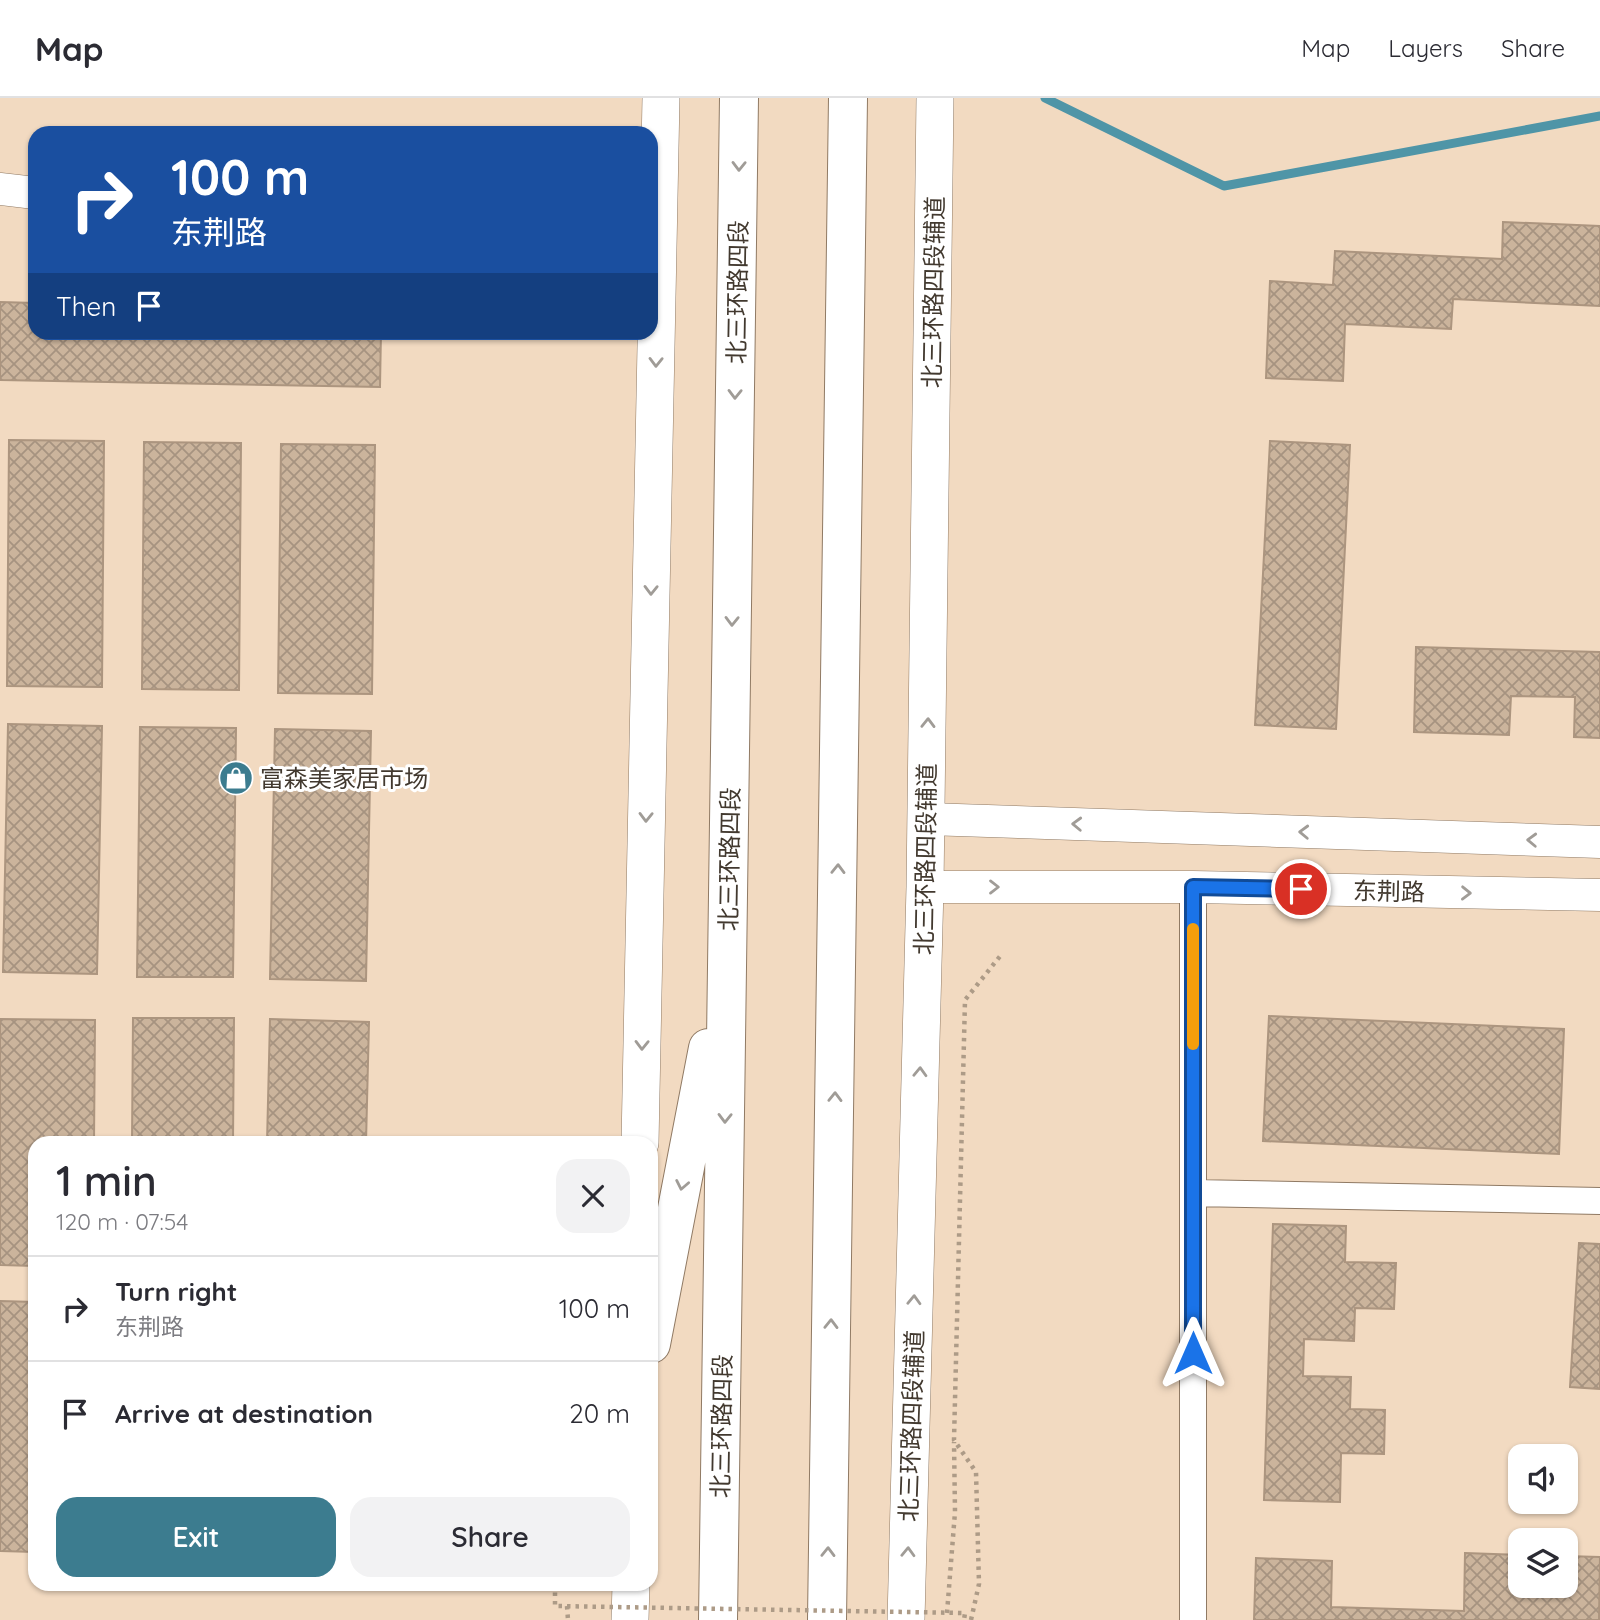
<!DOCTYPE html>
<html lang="en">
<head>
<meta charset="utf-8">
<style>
  body { margin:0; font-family:Quicksand,"Noto Sans SC",sans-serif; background:#f2f2f3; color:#2b2b33; height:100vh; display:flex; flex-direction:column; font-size:26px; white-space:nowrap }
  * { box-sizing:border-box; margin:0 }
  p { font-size:23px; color:#7c7c81 }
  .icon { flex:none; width:38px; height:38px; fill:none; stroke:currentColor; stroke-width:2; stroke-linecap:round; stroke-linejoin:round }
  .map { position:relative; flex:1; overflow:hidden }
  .drawer { position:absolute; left:28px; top:1038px; width:630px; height:455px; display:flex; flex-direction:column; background:#fff; border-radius:21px; box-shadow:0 2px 5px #0004 }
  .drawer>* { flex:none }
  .guide { position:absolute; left:28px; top:28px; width:630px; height:214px; border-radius:21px; box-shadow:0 2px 5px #0004; background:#1a4fa0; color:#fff; overflow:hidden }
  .buttons { position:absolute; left:1508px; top:1346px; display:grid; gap:14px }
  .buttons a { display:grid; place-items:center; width:70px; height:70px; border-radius:14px; background:#fff; box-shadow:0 2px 5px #0004; font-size:35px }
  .pin { position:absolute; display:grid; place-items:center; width:60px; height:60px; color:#fff; margin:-30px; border:4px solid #fff; border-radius:50%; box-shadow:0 2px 7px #0007 }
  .me { position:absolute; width:77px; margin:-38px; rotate:0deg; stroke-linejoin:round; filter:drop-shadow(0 0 5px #0008) }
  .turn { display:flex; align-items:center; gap:24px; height:147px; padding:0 28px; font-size:32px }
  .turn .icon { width:91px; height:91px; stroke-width:2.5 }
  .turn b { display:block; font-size:49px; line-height:60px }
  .then { display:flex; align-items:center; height:66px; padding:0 28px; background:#0003; gap:14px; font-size:26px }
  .round { display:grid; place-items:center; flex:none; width:74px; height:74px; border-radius:21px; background:#f2f2f3 }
  .overview { display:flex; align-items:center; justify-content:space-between; height:119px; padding:0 28px }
  h1 { font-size:42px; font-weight:600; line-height:52px }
  .cta { display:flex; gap:14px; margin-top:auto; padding:14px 28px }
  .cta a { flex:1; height:80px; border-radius:21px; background:#3c7c8f; color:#fff; font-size:28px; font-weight:600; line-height:80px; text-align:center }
  .cta a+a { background:#f2f2f3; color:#2b2b33 }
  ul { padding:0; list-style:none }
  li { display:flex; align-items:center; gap:21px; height:105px; padding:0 28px; border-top:2px solid #e1e1e2 }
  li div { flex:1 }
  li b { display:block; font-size:26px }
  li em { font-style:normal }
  header { display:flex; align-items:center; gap:42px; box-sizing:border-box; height:98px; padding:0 35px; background:#fff; border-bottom:2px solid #e1e1e2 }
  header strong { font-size:33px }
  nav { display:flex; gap:38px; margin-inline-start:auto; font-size:24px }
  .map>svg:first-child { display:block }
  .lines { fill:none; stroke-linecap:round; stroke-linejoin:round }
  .stream { stroke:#4f95a7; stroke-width:9 }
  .building { fill:url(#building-cross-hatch); stroke:#ac957f; stroke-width:2 }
  .minor-casing { stroke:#907a64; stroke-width:28 }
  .tertiary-casing { stroke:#907a64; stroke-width:33 }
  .secondary-casing { stroke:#907a64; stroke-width:38 }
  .trunk-casing { stroke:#907a64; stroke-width:40 }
  .path { stroke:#ad9b87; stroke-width:4.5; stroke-dasharray:3.5 5; stroke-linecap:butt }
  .minor { stroke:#fff; stroke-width:26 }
  .tertiary { stroke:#fff; stroke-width:32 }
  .secondary { stroke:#fff; stroke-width:37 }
  .trunk { stroke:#fff; stroke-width:38 }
  .path-bridge { stroke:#ad9b87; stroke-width:4.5; stroke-dasharray:3.5 5; stroke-linecap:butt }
  .oneway { stroke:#a09c97 }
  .route-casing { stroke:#114b97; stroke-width:18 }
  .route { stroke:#1a73e8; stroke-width:12 }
  .slow { stroke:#f59e0b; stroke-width:12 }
  .labels { text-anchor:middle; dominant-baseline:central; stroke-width:6; stroke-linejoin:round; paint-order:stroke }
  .street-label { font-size:24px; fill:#42392f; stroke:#fff }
  .poi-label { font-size:24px; fill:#42392f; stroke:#fff; text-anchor:start }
</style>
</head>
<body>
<header>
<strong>Map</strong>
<nav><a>Map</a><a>Layers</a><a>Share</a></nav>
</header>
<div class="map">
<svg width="1600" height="1522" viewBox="0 0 1600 1522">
  <defs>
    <pattern id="building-cross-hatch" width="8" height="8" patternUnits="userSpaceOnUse" patternTransform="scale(1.75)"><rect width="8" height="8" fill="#cbb49c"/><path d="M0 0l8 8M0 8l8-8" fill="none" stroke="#a69380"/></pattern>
  </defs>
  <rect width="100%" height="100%" fill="#f2dac1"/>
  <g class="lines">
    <path class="stream" d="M1045,0L1224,88L1600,18"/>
  </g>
  <path class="building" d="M1503,124L1600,128V208L1453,201L1451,231L1345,226L1343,283L1266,280L1270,183L1333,187L1335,153L1502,161Z
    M0,204L35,205V234H381L380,289L0,282Z
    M9,342L104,343L102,589L7,588Z
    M1270,343L1350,347L1336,631L1255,627Z
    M144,344L241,345L239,592L142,591Z
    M281,346L375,347L372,596L278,595Z
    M1416,549L1600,554V640L1574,639L1575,599L1511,598L1509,637L1414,634Z
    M8,626L102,628L97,876L3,874Z
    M140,629L236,630L233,879H137Z
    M275,631L371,633L366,883L270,881Z
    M1269,918L1564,931L1559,1056L1263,1043Z
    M133,920H234L233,1045H132Z
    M0,921L95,922L94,1045H35V1168L0,1167Z
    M270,921L369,924L366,1045H267Z
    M1273,1126L1346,1128L1345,1164L1396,1165L1394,1211L1355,1210L1354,1243L1304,1241L1303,1278L1351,1279L1350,1311L1385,1312L1384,1356L1341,1355L1340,1404L1264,1402Z
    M1579,1145L1600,1146V1291L1570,1289Z
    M0,1203L35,1204V1454L0,1453Z
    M1465,1455L1521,1457V1488H1566V1458L1600,1459L1599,1522H1254L1256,1460L1332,1463L1331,1509L1464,1513Z"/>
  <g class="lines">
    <g class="minor-casing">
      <path id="minor" d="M1193,789V1522
        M1193,1095L1600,1103"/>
    </g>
    <g class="tertiary-casing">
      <path id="tertiary" d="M0,91L35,95
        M927,721L1600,744
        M925,789H1193L1600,797"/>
    </g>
    <g class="secondary-casing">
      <path id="secondary" d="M640,1045L661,0
        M630,1522L631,1486
        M906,1522L925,789L935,0"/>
    </g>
    <g class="trunk-casing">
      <path id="trunk" d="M651,1246L708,950
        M718,1522L739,0
        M827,1522L848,0"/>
    </g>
    <path class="path" d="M567,1508L568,1522
      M947,1515L955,1414L954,1344
      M971,1522L979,1486L976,1374L954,1342L965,902L1001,857"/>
    <use href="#minor" class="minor"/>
    <use href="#tertiary" class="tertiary"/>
    <use href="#secondary" class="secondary"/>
    <use href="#trunk" class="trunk"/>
    <path class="path-bridge" d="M555,1486V1508L965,1515L964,1522"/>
  </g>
  <defs><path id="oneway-chevron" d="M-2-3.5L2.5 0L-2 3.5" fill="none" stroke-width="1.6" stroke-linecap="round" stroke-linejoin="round" transform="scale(1.75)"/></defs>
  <g class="oneway">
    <use href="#oneway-chevron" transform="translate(739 68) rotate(91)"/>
    <use href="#oneway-chevron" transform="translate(656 264) rotate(91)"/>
    <use href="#oneway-chevron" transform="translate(735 296) rotate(91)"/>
    <use href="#oneway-chevron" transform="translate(651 492) rotate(91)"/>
    <use href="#oneway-chevron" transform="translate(732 523) rotate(91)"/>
    <use href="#oneway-chevron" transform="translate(928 625) rotate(-89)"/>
    <use href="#oneway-chevron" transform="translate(646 719) rotate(91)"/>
    <use href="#oneway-chevron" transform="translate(1077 726) rotate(-178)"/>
    <use href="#oneway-chevron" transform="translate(1304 734) rotate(-178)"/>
    <use href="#oneway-chevron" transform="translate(1532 742) rotate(-178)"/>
    <use href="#oneway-chevron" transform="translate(838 771) rotate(-89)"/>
    <use href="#oneway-chevron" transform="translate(994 789)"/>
    <use href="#oneway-chevron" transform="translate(1466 795) rotate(1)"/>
    <use href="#oneway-chevron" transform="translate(642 947) rotate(91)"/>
    <use href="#oneway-chevron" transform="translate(920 974) rotate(-88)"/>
    <use href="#oneway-chevron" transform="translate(835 999) rotate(-89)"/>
    <use href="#oneway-chevron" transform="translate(725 1020) rotate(91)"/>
    <use href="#oneway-chevron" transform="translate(682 1087) rotate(101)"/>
    <use href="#oneway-chevron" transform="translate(914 1202) rotate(-88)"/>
    <use href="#oneway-chevron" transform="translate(831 1226) rotate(-89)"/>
    <use href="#oneway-chevron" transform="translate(828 1454) rotate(-89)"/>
    <use href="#oneway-chevron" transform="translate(908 1454) rotate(-88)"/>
  </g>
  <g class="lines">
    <g class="route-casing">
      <path id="route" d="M1193,1255V789L1301,791"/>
    </g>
    <use href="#route" class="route"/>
    <path class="slow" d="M1193,831V946"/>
  </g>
  <defs>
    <g id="shop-disc" transform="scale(1.75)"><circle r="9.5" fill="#3c7c8f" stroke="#fff"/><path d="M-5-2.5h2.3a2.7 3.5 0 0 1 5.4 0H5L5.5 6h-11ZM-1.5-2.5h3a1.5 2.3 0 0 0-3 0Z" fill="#fff"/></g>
  </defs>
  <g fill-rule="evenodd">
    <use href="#shop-disc" x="236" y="680"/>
  </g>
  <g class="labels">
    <g class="street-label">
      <text transform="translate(737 194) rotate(-89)">北三环路四段</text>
      <text transform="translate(933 194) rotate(-89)">北三环路四段辅道</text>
      <text transform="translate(729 761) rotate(-89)">北三环路四段</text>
      <text transform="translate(925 761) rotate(-89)">北三环路四段辅道</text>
      <text transform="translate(1389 793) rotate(1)">东荆路</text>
      <text transform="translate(721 1328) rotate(-89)">北三环路四段</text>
      <text transform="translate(911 1328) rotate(-88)">北三环路四段辅道</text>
    </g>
    <g class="poi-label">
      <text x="260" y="680">富森美家居市场</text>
    </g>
  </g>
</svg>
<div class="buttons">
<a><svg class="icon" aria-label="sound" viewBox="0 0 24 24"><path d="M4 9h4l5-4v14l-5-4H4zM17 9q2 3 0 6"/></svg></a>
<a><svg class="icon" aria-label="layers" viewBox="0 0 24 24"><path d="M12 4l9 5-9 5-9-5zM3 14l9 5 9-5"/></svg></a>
</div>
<div class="pin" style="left:1301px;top:791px;background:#d93025"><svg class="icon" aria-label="arrive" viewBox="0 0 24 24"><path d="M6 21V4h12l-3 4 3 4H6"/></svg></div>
<svg class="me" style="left:1193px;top:1255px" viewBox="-20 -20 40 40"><path d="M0-17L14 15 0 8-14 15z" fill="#1a73e8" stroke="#fff" stroke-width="4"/></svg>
<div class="guide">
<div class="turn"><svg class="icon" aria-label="right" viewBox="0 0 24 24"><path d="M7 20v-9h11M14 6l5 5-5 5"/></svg><div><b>100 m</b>东荆路</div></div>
<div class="then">Then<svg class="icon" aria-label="arrive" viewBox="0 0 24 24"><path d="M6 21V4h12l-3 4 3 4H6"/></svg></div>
</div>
<section class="drawer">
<div class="overview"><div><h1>1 min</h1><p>120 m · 07:54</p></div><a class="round"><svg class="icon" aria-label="close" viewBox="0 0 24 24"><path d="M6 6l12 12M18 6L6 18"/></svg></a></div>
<ul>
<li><svg class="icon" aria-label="right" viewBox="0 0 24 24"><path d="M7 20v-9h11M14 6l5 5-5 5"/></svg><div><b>Turn right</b><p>东荆路</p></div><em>100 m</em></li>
<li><svg class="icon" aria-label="arrive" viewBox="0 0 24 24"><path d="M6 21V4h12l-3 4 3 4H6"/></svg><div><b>Arrive at destination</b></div><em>20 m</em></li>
</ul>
<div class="cta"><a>Exit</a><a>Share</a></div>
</section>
</div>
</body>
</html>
